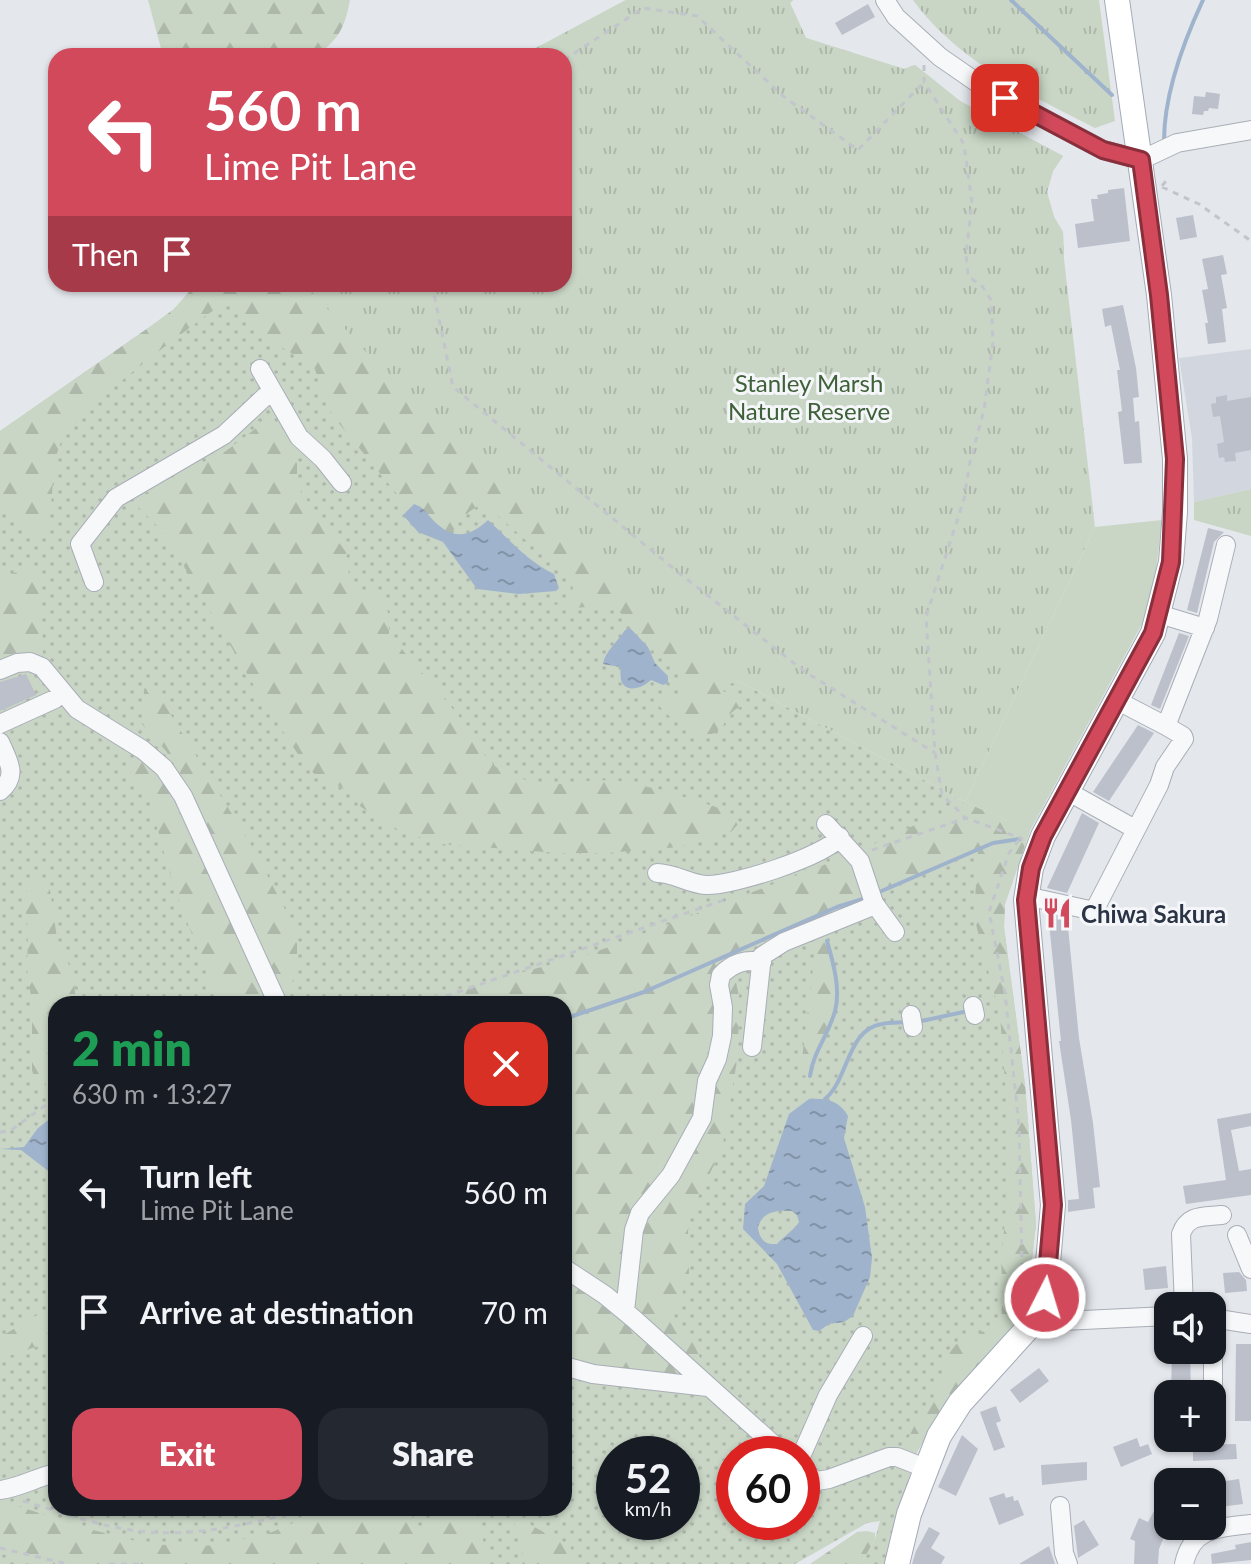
<!DOCTYPE html>
<html lang="en">
<head>
<meta charset="utf-8">
<style>
  body { margin:0; font-family:Lato,sans-serif; background:#242831; color:#f1f3f6; height:100vh; display:flex; flex-direction:column; font-size:30px; white-space:nowrap }
  * { box-sizing:border-box; margin:0 }
  p { font-size:26px; color:#9ea1a6 }
  .icon { flex:none; width:44px; height:44px; fill:none; stroke:currentColor; stroke-width:2; stroke-linecap:round; stroke-linejoin:round }
  .map { position:relative; flex:1; overflow:hidden }
  .details { position:absolute; left:48px; top:996px; width:524px; height:520px; display:flex; flex-direction:column; background:#171b24; border-radius:24px; box-shadow:0 2px 6px #0004 }
  .details>* { flex:none }
  .banner { position:absolute; left:48px; top:48px; width:524px; height:244px; border-radius:24px; box-shadow:0 2px 6px #0004; background:#d1495b; color:#fff; overflow:hidden }
  .controls { position:absolute; left:1154px; top:1292px; display:grid; gap:16px }
  .controls a { display:grid; place-items:center; width:72px; height:72px; border-radius:16px; background:#171b24; box-shadow:0 2px 6px #0004; font-size:40px }
  .speed { position:absolute; left:596px; top:1436px; display:flex; gap:16px; font-size:40px; font-weight:700; text-align:center }
  .speed>* { display:grid; place-content:center; width:104px; height:104px; border-radius:50%; background:#171b24; box-shadow:0 2px 6px #0004; line-height:1 }
  .speed small { font-size:20px; font-weight:400 }
  .speed .limit { border:12px solid #d22; background:#fff; color:#111 }
  .pin { position:absolute; display:grid; place-items:center; width:68px; height:68px; color:#fff; margin:-34px; border-radius:16px; box-shadow:0 4px 12px #0006 }
  .me { position:absolute; width:88px; margin:-44px; rotate:5deg; stroke-linejoin:round; filter:drop-shadow(0 0 6px #0008) }
  .turn { display:flex; align-items:center; gap:28px; height:168px; padding:0 24px; font-size:36px }
  .turn .icon { width:104px; height:104px; stroke-width:2.5 }
  .turn b { display:block; font-size:56px; line-height:68px }
  .then { display:flex; align-items:center; height:76px; padding:0 24px; background:#0003; gap:16px; font-size:30px }
  .round { display:grid; place-items:center; flex:none; width:84px; height:84px; border-radius:24px; background:#242831 }
  .overview { display:flex; align-items:center; justify-content:space-between; height:136px; padding:0 24px }
  h1 { font-size:48px; font-weight:800; line-height:60px; color:#1e9e55 }
  .action { display:flex; gap:16px; margin-top:auto; padding:16px 24px }
  .action a { flex:1; height:92px; border-radius:24px; background:#d1495b; color:#fff; font-size:32px; font-weight:800; line-height:92px; text-align:center }
  .action a+a { background:#242831; color:#f1f3f6 }
  ul { padding:0; list-style:none }
  li { display:flex; align-items:center; gap:24px; height:120px; padding:0 24px }
  li div { flex:1 }
  li b { display:block; font-size:30px }
  li em { font-style:normal }
  .map>svg:first-child { display:block }
  .built { fill:#d2d6de }
  .grass { fill:url(#grass-dots); fill-rule:evenodd }
  .forest { fill:url(#forest-firs) }
  .park { fill:url(#park-tufts) }
  .garden { fill:#c9d6c5 }
  .water { fill:url(#water-ripples); fill-rule:evenodd }
  .lines { fill:none; stroke-linecap:round; stroke-linejoin:round }
  .stream { stroke:#9fb4cc; stroke-width:4 }
  .building { fill:#bbc0ca }
  .minor-casing { stroke:#a9aeb7; stroke-width:20 }
  .major-casing { stroke:#a3abb8; stroke-width:26 }
  .path { stroke:#c2c5cb; stroke-width:3; stroke-dasharray:6 6; stroke-linecap:butt }
  .minor { stroke:#f7f8fa; stroke-width:18 }
  .major { stroke:#fff; stroke-width:24 }
  .route-casing { stroke:#882f3b; stroke-width:20 }
  .route { stroke:#d1495b; stroke-width:14 }
  .labels { text-anchor:middle; dominant-baseline:central; stroke-width:6; stroke-linejoin:round; paint-order:stroke }
  .park-label { font-size:24px; fill:#3f6138; stroke:#f4f6f9 }
  .poi-label { font-size:24px; font-weight:bold; fill:#2b3445; stroke:#f4f6f9; text-anchor:start }
</style>
</head>
<body>
<div class="map">
<svg width="1251" height="1564" viewBox="0 0 1251 1564">
  <defs>
    <pattern id="grass-dots" width="8" height="8" patternUnits="userSpaceOnUse" patternTransform="scale(2)"><rect width="8" height="8" fill="#c9d6c5"/><path d="M2 2h.1M6 6h.1" fill="none" stroke="#adb8ab" stroke-width="1.8" stroke-linecap="round"/></pattern>
    <pattern id="forest-firs" width="22" height="20" patternUnits="userSpaceOnUse" patternTransform="scale(2)"><rect width="22" height="20" fill="#c9d6c5"/><path d="M5 1l3.5 6h-7zM16 11l3.5 6h-7z" fill="#adb8ab"/></pattern>
    <pattern id="park-tufts" width="24" height="20" patternUnits="userSpaceOnUse" patternTransform="scale(2)"><rect width="24" height="20" fill="#c9d6c5"/><path d="M3 7l-1-3M5 7V3M7 7l1-3M15 17l-1-3M17 17v-4M19 17l1-3" fill="none" stroke="#adb8ab"/></pattern>
    <pattern id="water-ripples" width="26" height="14" patternUnits="userSpaceOnUse" patternTransform="scale(2)"><rect width="26" height="14" fill="#9fb4cc"/><path d="M2 4q2-2 4 0t4 0M15 11q2-2 4 0t4 0" fill="none" stroke="#8293a7"/></pattern>
  </defs>
  <rect width="100%" height="100%" fill="#e4e7ec"/>
  <path class="built" d="M1251,349V489L1194,502L1192,438L1179,358Z"/>
  <path class="grass" d="M196,284H305L710,666L965,802L1030,831L1005,904L1004,927L1025,1084L1036,1224L1025,1320L953,1397L923,1438L912,1466L891,1564H861L875,1539L880,1521L867,1523L795,1564H0V431L151,326L174,309ZM56,1004H564V1508H56ZM614,1454H682V1522H614ZM734,1454H802V1522H734Z"/>
  <path class="forest" d="M148,0H350C345,27 338,42 314,56H163Z
    M626,0H793L790,3L806,38L904,69L915,65L960,101L1063,156L1053,171L1047,192L1054,217L1063,232L1064,259L739,681L717,688L750,704C723,710 731,722 716,732C697,744 671,718 660,707L665,695L674,697L680,693L683,686L674,665L659,655C660,639 646,632 632,633C623,588 570,617 541,606C557,605 565,606 573,590L572,581L488,507L480,505C464,513 454,526 448,542L429,533L332,415L314,367L268,339L227,300C191,328 73,410 59,447C49,474 56,507 44,533L37,536L25,533L0,499V431L151,326L174,309L196,284H455L477,400L741,47L521,56Z
    M272,416L297,455V477L301,492L346,552L350,583L362,592L373,589L389,614V634L458,715L483,753L496,767L511,776L547,785L598,780L619,781L658,789L716,807L736,818L739,823L731,832L679,847L607,853H559L440,844L397,829L361,807L342,787L321,780L305,765L263,701L172,546L160,529L133,502L154,487L226,451Z
    M33,564L41,590L43,653H14L0,659V580Z
    M147,683L153,686L253,848L289,917L297,940V963L294,979L276,1004H219L174,888L149,799L135,785L125,758L142,760L153,772H179L166,751L142,724L144,690Z
    M965,802L1030,831L1005,904L1004,927L1025,1084L1036,1224L1025,1320L953,1397L937,1417L919,1449L912,1454L900,1448L907,1441L920,1414L935,1395L950,1352L958,1342L981,1333L1001,1318L1003,1295L1001,1262L1006,1210L1008,1148L1006,1094L1000,1015L974,917L978,850L862,899L837,907L730,954L739,996L738,1055L722,1149L692,1209L688,1231L689,1276L673,1315L689,1332L700,1358L684,1379L564,1363V1004H403L590,954L850,855Z
    M41,880L50,890L58,945L73,972L76,1004H56C56,1033 55,1060 44,1087L37,1088L32,1070V1004L27,969L28,931L24,895L34,881Z
    M827,941C833,962 841,989 835,1011C829,1034 813,1052 810,1076L800,1075L816,944Z
    M56,1304V1340L0,1359V1337Z
    M5,1502L89,1529L132,1540L165,1545L196,1546L220,1545L272,1532L293,1523L313,1508H411L415,1534L451,1508H478L477,1519L490,1564H29L0,1553V1505Z
    M512,1514L571,1548L575,1564H525Z
    M867,1531L875,1533V1539L861,1564H810L857,1532Z"/>
  <path class="park" d="M626,0H793L790,3L806,38L904,69L915,65L960,101L1063,156L1053,171L1047,192L1054,217L1063,232L1064,259L1095,527L965,802L710,666L426,419L305,284H564V56H521Z
    M913,0H1099L1115,121L1095,128C1030,95 957,61 913,0Z
    M1251,489V536L1194,520V502Z"/>
  <path class="garden" d="M1162,520L1155,579L1143,622L1030,831L965,802L1095,527Z"/>
  <path class="water" d="M414,504C425,508 425,512 433,520C452,540 469,538 488,520C511,541 525,559 554,574L559,588L556,591L519,594L477,589L443,542L418,532L403,515Z
    M630,628L648,647L655,663L668,676V683L663,685L651,680C644,687 626,695 621,680C620,676 621,671 620,667L603,664C604,653 618,641 625,630Z
    M809,1099C826,1098 839,1100 848,1116L844,1138L865,1207L872,1258L870,1277L853,1316L844,1322L829,1324L819,1331L813,1330L777,1264L743,1229L745,1204L764,1186L789,1114ZM792,1211L797,1215L799,1222C794,1230 784,1236 777,1244C765,1245 759,1239 758,1227C763,1211 777,1210 792,1211Z
    M56,1114V1177L21,1150L0,1149L24,1147L38,1128Z"/>
  <g class="lines">
    <path class="stream" d="M1011,0L1112,95
      M1164,141C1164,94 1183,43 1203,0
      M877,893L993,843L1020,839
      M564,1019L644,992L837,907L866,898
      M917,1022L968,1011
      M810,1076C813,1052 829,1034 835,1011C841,989 833,962 827,941
      M825,1099C849,1079 847,1029 882,1024C891,1022 900,1023 909,1022"/>
  </g>
  <path class="building" d="M868,4L875,17L842,35L835,23Z
    M1206,92L1220,94L1218,109L1209,108L1208,111H1204L1203,115L1192,114L1194,96L1205,97Z
    M1124,188L1130,241L1078,248L1075,224L1094,221L1091,199H1098L1097,195L1108,193V190Z
    M1193,215L1197,237L1180,240L1176,218Z
    M1223,255L1227,274L1221,275L1227,308L1222,309L1226,342L1208,344L1205,323H1208L1202,290L1208,289L1202,259Z
    M1123,305L1136,368L1139,397L1133,398L1135,422L1139,421L1142,463L1124,464L1118,412L1122,411L1117,370H1120L1111,325L1105,327L1102,309Z
    M1227,395V401L1251,397V450L1235,453L1236,461L1225,462L1224,457L1219,458L1217,444L1224,442L1220,416L1213,417L1211,404L1216,403V397Z
    M1208,528L1224,532L1214,542L1197,613L1187,610Z
    M1179,633L1189,636L1160,709L1151,705Z
    M26,674L36,695L0,711V682Z
    M1138,725L1154,733L1109,801L1093,792Z
    M1082,813L1099,823L1067,893L1047,888Z
    M1048,913L1067,917L1079,1038L1093,1123L1100,1187L1093,1188L1095,1208L1068,1212V1200L1079,1199L1071,1120L1059,1041H1061Z
    M1251,1113V1126L1231,1130L1239,1171L1251,1169V1195L1186,1204L1183,1186L1226,1180L1217,1119Z
    M1166,1266L1168,1288L1145,1290L1143,1269Z
    M1239,1272L1246,1280L1247,1291L1225,1293L1223,1273Z
    M1236,1344H1251V1421H1235Z
    M1172,1350H1190L1191,1394H1171Z
    M1039,1368L1049,1381L1020,1403L1010,1390Z
    M996,1406L1001,1421L996,1423L1005,1447L994,1451L980,1412Z
    M962,1435L978,1449L956,1496L938,1487Z
    M1137,1438L1140,1447L1148,1444L1152,1454L1121,1467L1113,1447Z
    M1236,1444L1237,1459L1193,1461V1445Z
    M1087,1462V1480L1042,1485L1041,1465Z
    M1239,1479L1243,1504L1212,1508V1483Z
    M1004,1493L1006,1498L1013,1496L1014,1501L1018,1500L1024,1515L999,1525L989,1498Z
    M1160,1500L1168,1504V1527L1159,1549L1158,1564H1134L1135,1541L1130,1539L1139,1518L1148,1522Z
    M1084,1520L1099,1545L1078,1558L1074,1526Z
    M929,1527L940,1533L931,1548L945,1557L941,1564H912L916,1551Z
    M1251,1542V1560L1212,1564L1211,1554L1236,1549L1235,1545Z
    M1049,1546L1055,1564H1019Z"/>
  <g class="lines">
    <g class="minor-casing">
      <path id="minor" d="M885,0L896,17L940,57L979,84L1103,150L1141,160L1177,143L1251,130
        M260,369L299,437L323,459L342,483
        M94,582L80,544L116,498L224,435L271,391
        M1159,614L1205,628
        M0,670L17,663L30,662L42,667L77,709L143,750L164,768L183,796L278,1004
        M1116,700L1166,726
        M0,724L55,699
        M0,742C8,761 19,775 0,791
        M1067,791L1135,829
        M826,824L860,861L874,903L895,932
        M657,873C674,873 689,884 706,885C732,886 823,857 840,837
        M1035,898L1094,911L1159,785L1165,767L1184,739L1183,736L1166,726L1208,619L1226,545
        M973,1006L975,1015
        M911,1015L913,1027
        M752,1047L762,956L784,942L868,908L874,903
        M1237,1235L1251,1269
        M564,1268L605,1295L634,1319L784,1454
        M1184,1306L1181,1234C1188,1214 1203,1217 1222,1215
        M625,1311L634,1230L640,1213L671,1175L702,1118L707,1081L717,1059L722,1036L723,1007L719,985L721,975C733,963 745,959 762,962
        M1038,1317L1062,1321L1168,1316
        M1212,1318L1251,1324
        M1213,1318V1421
        M564,1366L593,1374L708,1387
        M802,1454L828,1395L863,1336
        M802,1470L817,1481L829,1479L889,1457H897L925,1468
        M0,1490C19,1488 37,1477 56,1473
        M1060,1506L1064,1553L1068,1564
        M1184,1564C1192,1527 1218,1528 1251,1524"/>
    </g>
    <g class="major-casing">
      <path id="major" d="M897,1564L909,1514L939,1436L960,1403L1038,1317L1045,1298L1053,1205L1026,900L1031,868L1043,836L1153,633L1171,562L1175,512V459L1159,295L1117,0"/>
    </g>
    <path class="path" d="M564,60L643,8L697,16L783,96L858,150L924,82
      M924,65V82L964,144L972,203L966,254L968,276L982,286L991,300L993,342L984,410L970,462L964,499L926,617L935,753L942,795L966,818L1023,839
      M1162,186L1169,177
      M1162,187L1199,204L1251,241
      M432,284L453,387L679,573L804,671L935,753
      M1019,840L1009,853L989,912L1005,993L1019,1126L1022,1265L1027,1279
      M872,850L966,818
      M423,1004L724,900
      M0,1132L10,1131L50,1102
      M23,1501C58,1511 95,1525 131,1530C188,1539 243,1525 298,1512L301,1508
      M0,1548L68,1564
      M109,1564H145"/>
    <use href="#minor" class="minor"/>
    <use href="#major" class="major"/>
  </g>
  <g class="lines">
    <g class="route-casing">
      <path id="route" d="M1005,98L1103,150L1141,160L1159,295L1175,459L1171,562L1153,633L1043,836L1031,868L1026,900L1053,1205L1045,1298"/>
    </g>
    <use href="#route" class="route"/>
  </g>
  <defs>
    <g id="restaurant-bare" transform="scale(2.4)"><path d="M-5-6h1v4h1v-4h1v4h1v-4h1v5L-1.5 .5V6h-2V.5L-5-1ZM5-6V6H3V1.5H1.5Q1.5-4 5-6Z" fill="#d1495b" stroke="#f4f6f9" stroke-width="2.5" paint-order="stroke"/></g>
  </defs>
  <g fill-rule="evenodd">
    <use href="#restaurant-bare" x="1057" y="913"/>
  </g>
  <g class="labels">
    <g class="park-label">
      <text x="809" y="382">Stanley Marsh<tspan x="809" dy="28">Nature Reserve</tspan></text>
    </g>
    <g class="poi-label">
      <text x="1081" y="913">Chiwa Sakura</text>
    </g>
  </g>
</svg>
<div class="controls">
<a><svg class="icon" aria-label="sound" viewBox="0 0 24 24"><path d="M4 9h4l5-4v14l-5-4H4zM17 9q2 3 0 6"/></svg></a>
<a>+</a>
<a>−</a>
</div>
<div class="speed"><div>52<small>km/h</small></div><div class="limit">60</div></div>
<div class="pin" style="left:1005px;top:98px;background:#d93025"><svg class="icon" aria-label="arrive" viewBox="0 0 24 24"><path d="M6 21V4h12l-3 4 3 4H6"/></svg></div>
<svg class="me" style="left:1045px;top:1298px" viewBox="-20 -20 40 40"><circle r="17" fill="#d1495b" stroke="#fff" stroke-width="3"/><path d="M0-11L8 9 0 5-8 9z" fill="#fff"/></svg>
<div class="banner">
<div class="turn"><svg class="icon" aria-label="left" viewBox="0 0 24 24"><path d="M17 20v-9H6M10 6l-5 5 5 5"/></svg><div><b>560 m</b>Lime Pit Lane</div></div>
<div class="then">Then<svg class="icon" aria-label="arrive" viewBox="0 0 24 24"><path d="M6 21V4h12l-3 4 3 4H6"/></svg></div>
</div>
<section class="details">
<div class="overview"><div><h1>2 min</h1><p>630 m · 13:27</p></div><a class="round" style="background:#d93025;color:#fff"><svg class="icon" aria-label="close" viewBox="0 0 24 24"><path d="M6 6l12 12M18 6L6 18"/></svg></a></div>
<ul>
<li><svg class="icon" aria-label="left" viewBox="0 0 24 24"><path d="M17 20v-9H6M10 6l-5 5 5 5"/></svg><div><b>Turn left</b><p>Lime Pit Lane</p></div><em>560 m</em></li>
<li><svg class="icon" aria-label="arrive" viewBox="0 0 24 24"><path d="M6 21V4h12l-3 4 3 4H6"/></svg><div><b>Arrive at destination</b></div><em>70 m</em></li>
</ul>
<div class="action"><a>Exit</a><a>Share</a></div>
</section>
</div>
</body>
</html>
